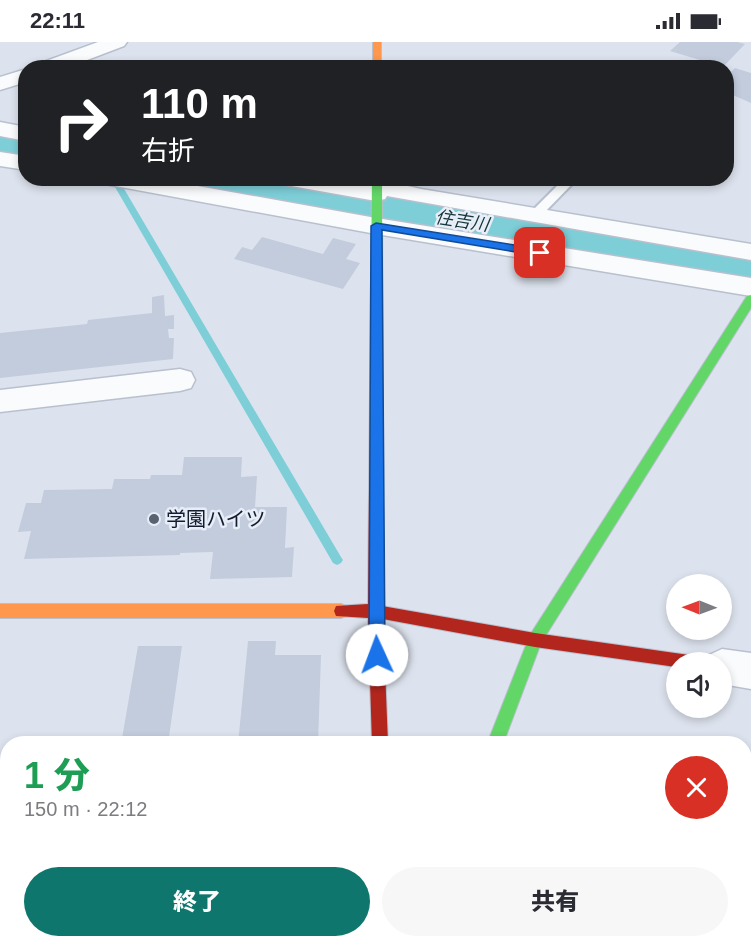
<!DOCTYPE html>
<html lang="ja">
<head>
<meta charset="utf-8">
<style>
  body { margin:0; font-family:Arial,"Noto Sans JP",sans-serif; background:#f7f7f7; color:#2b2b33; height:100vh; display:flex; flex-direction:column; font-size:22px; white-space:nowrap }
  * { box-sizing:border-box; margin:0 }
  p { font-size:20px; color:#7c7c81 }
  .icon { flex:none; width:33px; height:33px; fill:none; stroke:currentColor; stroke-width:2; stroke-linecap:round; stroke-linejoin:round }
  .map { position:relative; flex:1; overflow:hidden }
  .sheet { position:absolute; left:0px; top:694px; width:752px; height:212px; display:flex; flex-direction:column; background:#fff; border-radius:24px 24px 0 0; box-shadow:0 3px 9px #0003 }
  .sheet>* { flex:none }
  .hud { position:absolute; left:18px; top:18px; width:716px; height:126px; border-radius:24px; box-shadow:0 3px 9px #0003; background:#202124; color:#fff; overflow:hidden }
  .needle { width:39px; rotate:271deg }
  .controls { position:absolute; left:666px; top:532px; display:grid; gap:12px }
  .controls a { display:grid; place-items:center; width:66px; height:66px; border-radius:50%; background:#fff; box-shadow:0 3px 9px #0003; font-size:30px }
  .pin { position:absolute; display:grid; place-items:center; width:51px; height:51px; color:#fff; margin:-26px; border-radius:12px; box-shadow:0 3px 9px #0006 }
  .me { position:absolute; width:66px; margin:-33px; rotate:358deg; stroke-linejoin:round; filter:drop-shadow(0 0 4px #0008) }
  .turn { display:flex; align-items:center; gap:21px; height:126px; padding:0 24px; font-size:27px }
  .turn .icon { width:78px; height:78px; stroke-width:2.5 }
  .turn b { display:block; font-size:42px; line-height:51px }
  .round { display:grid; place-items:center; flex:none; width:63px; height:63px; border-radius:32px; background:#f7f7f7 }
  .headline { display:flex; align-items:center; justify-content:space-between; height:102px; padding:0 24px }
  h1 { font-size:36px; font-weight:800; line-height:45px; color:#1e9e55 }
  .button { display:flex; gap:12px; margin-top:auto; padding:12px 24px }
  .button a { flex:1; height:69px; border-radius:36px; background:#0f766e; color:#fff; font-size:24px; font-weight:800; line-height:69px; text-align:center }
  .button a+a { background:#f7f7f7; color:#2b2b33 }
  .status { display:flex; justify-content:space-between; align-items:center; height:42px; padding:0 30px; background:#fff; direction:ltr }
  .status svg { height:16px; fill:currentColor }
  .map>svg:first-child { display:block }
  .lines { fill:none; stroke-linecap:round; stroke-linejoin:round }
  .stream { fill:#7eced8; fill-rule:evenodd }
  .river { fill:#7eced8; fill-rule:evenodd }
  .building { fill:#c2ccdd }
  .lane-casing { stroke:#b8c0ce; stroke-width:4 }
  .street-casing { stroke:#b8c0ce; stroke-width:3 }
  .fast-casing { stroke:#b8c0ce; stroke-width:2 }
  .slow-casing { stroke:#b8c0ce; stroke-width:2 }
  .jam-casing { stroke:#b8c0ce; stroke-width:2 }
  .lane { fill:#fafbfc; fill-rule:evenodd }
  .street { fill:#fafbfc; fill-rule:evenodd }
  .fast { fill:#63d668; fill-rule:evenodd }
  .slow { fill:#ff974d; fill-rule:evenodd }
  .jam { fill:#b3261e; fill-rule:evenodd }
  .route { fill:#1a73e8; stroke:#114b97; stroke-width:1.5 }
  .poi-dot { fill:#5a6272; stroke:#e8eef8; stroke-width:2 }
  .labels { text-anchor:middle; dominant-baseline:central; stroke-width:5; stroke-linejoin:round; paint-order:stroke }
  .far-water-label { font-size:18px; font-style:italic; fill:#143639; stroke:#e8eef8 }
  .poi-label { font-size:20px; fill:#131d2f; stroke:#e8eef8; text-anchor:start }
</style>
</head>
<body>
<div class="status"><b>22:11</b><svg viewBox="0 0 49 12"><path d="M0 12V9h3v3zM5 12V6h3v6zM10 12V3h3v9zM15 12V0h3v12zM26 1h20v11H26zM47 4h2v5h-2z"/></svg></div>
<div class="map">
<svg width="751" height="905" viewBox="0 0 751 905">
  <rect width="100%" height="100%" fill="#dde3ee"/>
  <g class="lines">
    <path class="stream" d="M116,143H119L123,145L341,515L343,518L341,521L337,523L333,521L115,145Z"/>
    <path class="river" d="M0,89L26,93V121L0,117Z
      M184,136H302L751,209V245L208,151L191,146Z"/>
  </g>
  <path class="building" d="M680,0H737L745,2L723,25L670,9Z
    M735,26L751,31V61L726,50V35Z
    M262,195L323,212L333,196L356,202L346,217L360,221L343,247L234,217L242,205L252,208Z
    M164,253L165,274L174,273V287H168L169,296H174L173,317L0,336V291L87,282L88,278L152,271V255Z
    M184,415H242L241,435L257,434L255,465H287L285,506L294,505L292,535L210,537L213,510L180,511V513L24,517L31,489L18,490L26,461H41L44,448L112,447L114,437H150L151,433H182Z
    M248,599H276L275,613H321L318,702H238Z
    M138,604H182L168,702H121Z
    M225,898H309V905H225Z"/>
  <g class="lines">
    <g class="lane-casing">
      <path id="lane" d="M565,136H578L538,177H530L528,174L530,171Z"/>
    </g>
    <g class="street-casing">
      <path id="street" d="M98,0H127L124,4L66,26H35L38,22Z
        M26,27V40L0,48V35Z
        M0,80L26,85V99L0,94Z
        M0,110L26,114V128L0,124Z
        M98,136H153L376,176L751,236V254L376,192L110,143L101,141Z
        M274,136H330L366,143L368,139L377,137L421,147L751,202V218L387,154L385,157L376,159L286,143L277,141Z
        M180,327L191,330L195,338L191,346L180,349L0,370V348Z
        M722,607L751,611V647L722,642V621H705L709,613Z"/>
    </g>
    <g class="fast-casing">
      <path id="fast" d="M372,136H382L383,447L381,451H371L369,447Z
        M751,253V266L541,601L503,702H487L530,593L747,254Z
        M379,898H397V905H379Z"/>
    </g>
    <g class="slow-casing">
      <path id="slow" d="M373,0H381V26H373Z
        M0,562H341L346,564L348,569L346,574L341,576H0Z
        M422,898H440L438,905H420Z"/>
    </g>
    <g class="jam-casing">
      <path id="jam" d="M376,442L381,443L383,447L382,564L535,591L696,614L701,616L704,621H676V625L535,605L383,577L388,702H372L368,576L336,574L334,569L336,564L368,562L369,447L371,443Z"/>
    </g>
    <use href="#lane" class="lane"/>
    <use href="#street" class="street"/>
    <use href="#fast" class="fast"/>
    <use href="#slow" class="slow"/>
    <use href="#jam" class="jam"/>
  </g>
  <path class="route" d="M376,181L540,207L546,211L540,214L382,188L385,613L382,618L377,620L371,618L369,613L371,184Z"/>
  <circle class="poi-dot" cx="154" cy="477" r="6"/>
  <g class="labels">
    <g class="far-water-label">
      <text transform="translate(462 179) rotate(9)">住吉川</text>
    </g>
    <g class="poi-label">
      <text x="166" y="477">学園ハイツ</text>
    </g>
  </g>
</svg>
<div class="controls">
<a><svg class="needle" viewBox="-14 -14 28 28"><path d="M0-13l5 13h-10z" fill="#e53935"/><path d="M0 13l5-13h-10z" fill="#7c7c81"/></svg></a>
<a><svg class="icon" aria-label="sound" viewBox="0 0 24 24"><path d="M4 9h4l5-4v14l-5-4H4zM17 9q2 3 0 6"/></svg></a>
</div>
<div class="pin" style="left:540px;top:211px;background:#d93025"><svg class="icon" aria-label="arrive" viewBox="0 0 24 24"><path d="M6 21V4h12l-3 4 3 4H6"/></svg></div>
<svg class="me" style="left:377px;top:613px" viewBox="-20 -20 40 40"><circle r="19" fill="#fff"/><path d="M0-13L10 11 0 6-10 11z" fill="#1a73e8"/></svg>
<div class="hud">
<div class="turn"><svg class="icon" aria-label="right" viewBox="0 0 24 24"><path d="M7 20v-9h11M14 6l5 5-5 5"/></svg><div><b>110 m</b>右折</div></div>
</div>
<section class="sheet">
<div class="headline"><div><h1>1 分</h1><p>150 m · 22:12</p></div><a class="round" style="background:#d93025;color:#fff"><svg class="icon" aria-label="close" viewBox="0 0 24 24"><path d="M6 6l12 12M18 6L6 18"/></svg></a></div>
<div class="button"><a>終了</a><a>共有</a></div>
</section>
</div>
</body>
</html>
